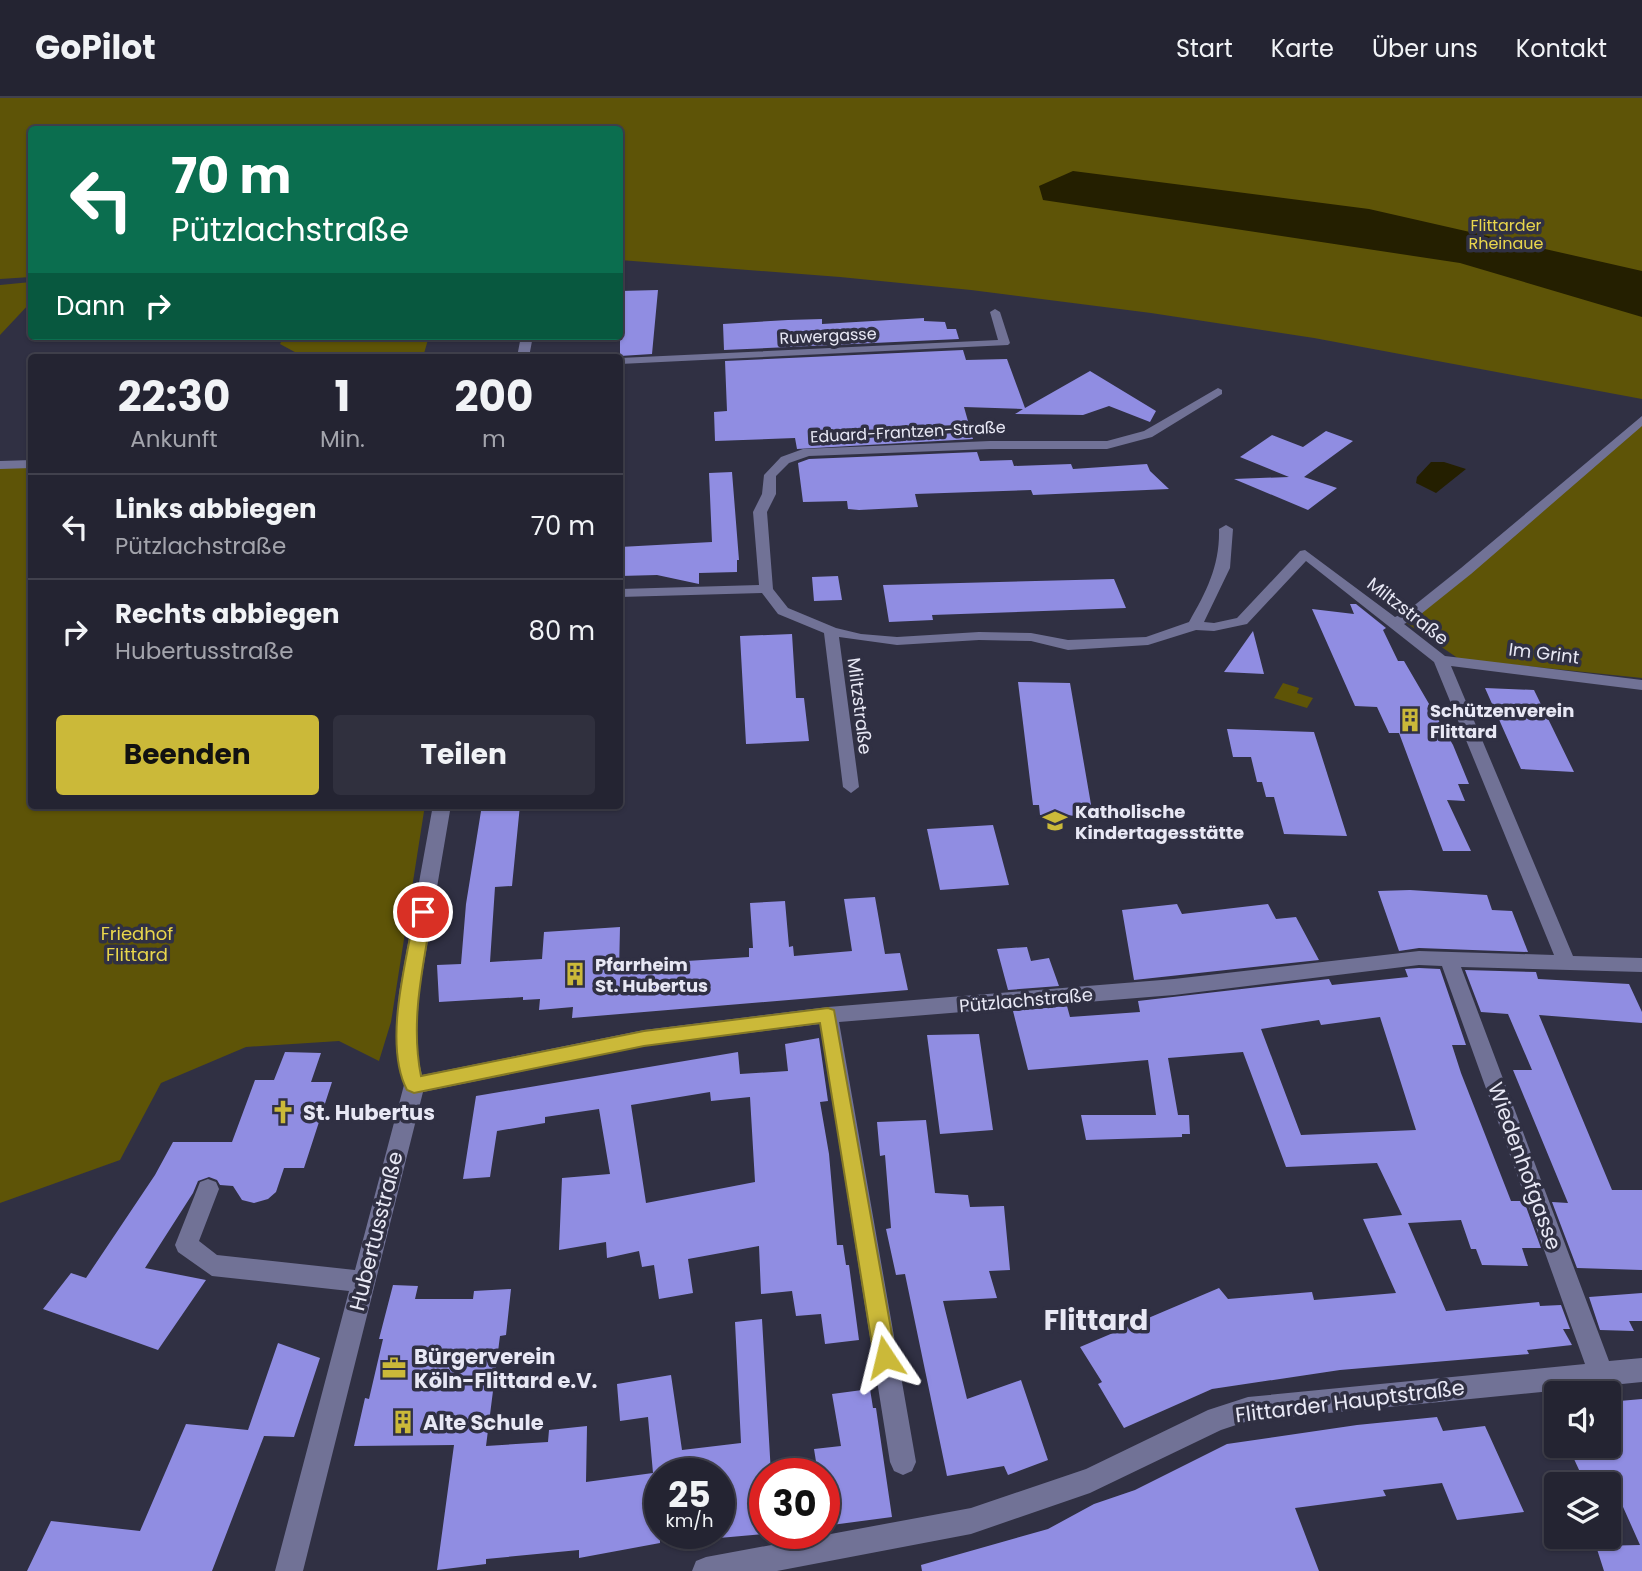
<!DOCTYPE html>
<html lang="de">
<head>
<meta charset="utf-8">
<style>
  body { margin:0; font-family:Poppins,sans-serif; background:#30303e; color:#f1f3f6; height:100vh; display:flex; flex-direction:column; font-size:26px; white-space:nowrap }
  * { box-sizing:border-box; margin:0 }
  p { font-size:23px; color:#a3a4ac }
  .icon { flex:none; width:38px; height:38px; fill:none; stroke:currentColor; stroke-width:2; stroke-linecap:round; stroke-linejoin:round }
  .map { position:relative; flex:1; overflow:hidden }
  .sheet { position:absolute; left:28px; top:256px; width:595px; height:455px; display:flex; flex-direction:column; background:#242432; border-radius:7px; box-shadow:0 2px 5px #0004,0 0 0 2px #41414d }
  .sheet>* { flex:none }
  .hud { position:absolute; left:28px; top:28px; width:595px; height:214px; border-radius:7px; box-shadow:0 2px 5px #0004,0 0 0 2px #41414d; background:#0b6e4f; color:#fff; overflow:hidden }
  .tools { position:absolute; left:1544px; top:1283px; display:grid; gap:14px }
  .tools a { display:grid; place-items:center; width:77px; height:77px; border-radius:7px; background:#242432; box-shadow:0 2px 5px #0004,0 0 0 2px #41414d; font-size:35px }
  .speed { position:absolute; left:644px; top:1360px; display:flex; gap:14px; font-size:35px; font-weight:700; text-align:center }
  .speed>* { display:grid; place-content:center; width:91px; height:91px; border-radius:50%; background:#242432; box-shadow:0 2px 5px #0004,0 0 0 2px #41414d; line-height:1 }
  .speed small { font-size:18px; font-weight:400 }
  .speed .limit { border:10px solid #d22; background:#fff; color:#111 }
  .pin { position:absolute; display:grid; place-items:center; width:60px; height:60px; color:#fff; margin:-30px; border:4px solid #fff; border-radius:50%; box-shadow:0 2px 7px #0007 }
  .me { position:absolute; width:77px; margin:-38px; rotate:350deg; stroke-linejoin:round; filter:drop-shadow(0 0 5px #0008) }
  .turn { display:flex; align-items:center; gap:24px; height:147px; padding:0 28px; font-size:32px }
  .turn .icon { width:91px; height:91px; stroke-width:2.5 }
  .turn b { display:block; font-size:49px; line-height:60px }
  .then { display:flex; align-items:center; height:66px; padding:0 28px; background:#0003; gap:14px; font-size:26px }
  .eta { display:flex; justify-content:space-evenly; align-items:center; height:119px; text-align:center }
  .eta b { font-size:42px; font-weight:700; line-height:49px }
  .button { display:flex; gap:14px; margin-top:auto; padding:14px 28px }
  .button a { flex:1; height:80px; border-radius:7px; background:#cbb939; color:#111; font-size:28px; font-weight:700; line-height:80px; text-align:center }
  .button a+a { background:#30303e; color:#f1f3f6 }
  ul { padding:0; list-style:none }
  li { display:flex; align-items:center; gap:21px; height:105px; padding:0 28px; border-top:2px solid #41414d }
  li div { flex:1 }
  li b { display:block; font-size:26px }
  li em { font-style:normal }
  header { display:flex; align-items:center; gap:42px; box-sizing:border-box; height:98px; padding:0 35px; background:#242432; border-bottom:2px solid #41414d }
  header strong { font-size:33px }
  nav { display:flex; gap:38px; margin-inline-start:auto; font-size:24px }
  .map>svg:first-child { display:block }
  .green { fill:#5e5407 }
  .water { fill:#241f00 }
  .building { fill:#908de2; fill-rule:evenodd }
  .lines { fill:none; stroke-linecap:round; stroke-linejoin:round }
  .minor { fill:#717296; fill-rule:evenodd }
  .route { fill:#cbb939; stroke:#847825; stroke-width:2 }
  .labels { text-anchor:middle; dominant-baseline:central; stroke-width:7; stroke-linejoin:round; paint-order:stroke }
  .far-park-label { font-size:16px; fill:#e9d64c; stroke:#303043 }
  .far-street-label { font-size:16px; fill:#e8e8f5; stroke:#303043 }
  .street-label { font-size:18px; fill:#e8e8f5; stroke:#303043 }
  .poi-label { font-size:18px; font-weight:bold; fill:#e8e8f5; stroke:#303043; text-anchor:start }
  .park-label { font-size:18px; fill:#e9d64c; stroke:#303043 }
  .near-poi-label { font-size:21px; font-weight:bold; fill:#e8e8f5; stroke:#303043; text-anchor:start }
  .near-street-label { font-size:21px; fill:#e8e8f5; stroke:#303043 }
  .near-district-label { font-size:28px; font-weight:bold; fill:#e8e8f5; stroke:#303043 }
</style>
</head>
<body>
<header>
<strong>GoPilot</strong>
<nav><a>Start</a><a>Karte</a><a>Über uns</a><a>Kontakt</a></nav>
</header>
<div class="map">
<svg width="1642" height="1473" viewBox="0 0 1642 1473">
  <rect width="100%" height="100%" fill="#303043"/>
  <path class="green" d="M0,0H1642V301L1314,240L1151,215L971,192L840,179L620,162V32H32L31,179L0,181Z
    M31,184V204L0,237V187Z
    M284,238H429L423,259H304L280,246Z
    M1642,325V580L1459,561L1402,522Z
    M31,368L32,707H425L391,924L379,963L339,943L246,949L161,985L120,1062L0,1105V369Z
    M1283,585L1299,590L1297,595L1313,600L1307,610L1274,600Z"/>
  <path class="water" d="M1073,73L1369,111L1642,173V219L1460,165L1043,102L1039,88Z
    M1431,364H1444L1466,371L1436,395L1416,385L1417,379Z"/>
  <path class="building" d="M658,192L652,256L620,258V193Z
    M924,220V223L945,224L947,231H956L959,241L724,252L723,226L788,222L822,221V226Z
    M963,252L966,262L1007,261L1025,310L1090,273L1156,313L1150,324L1109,308L1083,317L1015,316L1023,311L964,309L973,341L797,351L795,340L715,343L714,314L727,313L725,263Z
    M1326,333L1353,343L1304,379L1337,390L1308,412L1234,381L1289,379L1240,359L1272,337L1303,349Z
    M977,354L980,363L1012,362L1014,368L1071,366L1073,371L1147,366L1150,373L1169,391L1033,397L1031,392L915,396L918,409L859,412L848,411L847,403L803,404L798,365L809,361Z
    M732,374L739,462H737V474L699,475V486L657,477L620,478V449L712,444L709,375Z
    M838,478L842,502L814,503L812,479Z
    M1114,481L1126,510L932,517L933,522L889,524L883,487Z
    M1350,506H1356L1386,530L1383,532L1398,563H1404L1453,647L1469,686H1458L1465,703L1447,702L1471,753H1443L1399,635H1389L1377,609L1355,608L1312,511L1354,516Z
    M1253,533L1264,576L1224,574Z
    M792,536L796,600H804L809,643L746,646L740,538Z
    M1018,584L1070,585L1093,718L1040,717L1039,707H1033Z
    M1485,590L1534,592L1574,674L1521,671Z
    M1227,631L1314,634L1347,738L1284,736L1274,699H1266L1262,684H1257L1251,659H1233Z
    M482,707H520L512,788L495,789L490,864L542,861L544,834L620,829L619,874L687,868V863L749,859V850H753L750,805L785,803L789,849L793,848L794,858L852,853L844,801L875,799L885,856L900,855L908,892L572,920L573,909L539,912L540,901L523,902V899L439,904L437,867L461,866L466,806Z
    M993,727L1009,787L940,792L927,731Z
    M1410,792L1487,797L1492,812L1512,813L1528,854L1419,850L1399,853L1378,793Z
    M1177,806L1182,816L1268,806L1276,821L1296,819L1319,862L1134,882L1122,812Z
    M1027,849L1031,863L1049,860L1059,888L1008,892L997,851Z
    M1419,870L1440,871L1466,947H1452L1461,975L1511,1103H1524L1541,1150H1522L1528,1168L1482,1167L1476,1151H1471L1461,1122L1408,1125L1446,1213L1539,1204L1540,1208L1561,1207L1570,1231H1563L1572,1247L1527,1252L1529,1256L1340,1272L1212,1291L1124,1330L1098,1286L1102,1284L1080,1249L1219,1190L1228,1201L1312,1194L1314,1202L1396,1195L1363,1121L1402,1117L1377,1065L1286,1069L1243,954L1168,960L1178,1017H1189L1190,1036H1182V1039L1086,1042L1081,1017H1156L1148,962L1028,972L1013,913L1067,908L1070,919L1140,914L1138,903L1329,881L1332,887L1408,879L1405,871ZM1380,919L1416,1032L1301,1037L1261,931L1319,922L1321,927Z
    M1465,872L1536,874L1538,881L1629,886L1642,914V925L1539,917L1612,1092H1642V1172L1577,1170L1552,1104L1568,1105L1513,972H1532L1508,916L1481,914Z
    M979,936L993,1032L940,1036L927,937Z
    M819,940L828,1003L820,1004L829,1056L837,1147H843L846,1167H849L859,1242L825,1246L821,1216L796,1218L792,1193L761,1196L759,1148L688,1161L693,1195L659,1201L654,1167L642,1169L639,1153L607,1160L606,1144L559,1152L562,1080L610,1076L599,1011L545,1019V1025L497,1033L490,1079L463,1081L476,998L738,954L740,976L788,973L785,946ZM710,994L711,1003L750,999L755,1084L646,1105L631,1007Z
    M285,954L321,955L311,984H332L304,1070H284L276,1094L268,1101L254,1105L242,1102L233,1088L220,1087L217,1082L209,1079L198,1083L193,1095L145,1170L206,1182L158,1252L43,1211L71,1175L86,1180L155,1077L173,1044H232L255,982H274Z
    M926,1022L935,1095L968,1097L970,1109L1004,1108L1010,1172L989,1173L997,1200L943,1203L967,1301L1021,1282L1048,1362L1008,1377L1004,1368L947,1378L905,1176L896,1177L886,1131L891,1130L885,1057L880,1058L877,1024Z
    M393,1187L418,1188L415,1201H473L474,1193L511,1191L506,1237L500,1238L486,1348L548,1344L549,1332L587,1328L586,1384L653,1375L648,1319L620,1323L617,1286L671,1277L682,1352L741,1345L735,1224L762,1221L771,1376H765V1436L719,1440V1376H660V1445L579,1460V1452L486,1461V1466L437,1472L454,1347L354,1348L365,1300L369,1301L383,1241H379Z
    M1642,1195V1223H1629L1634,1233L1600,1232L1589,1199Z
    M278,1245L320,1260L294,1339L264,1338L212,1473H27L51,1423L140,1433L186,1326L248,1332Z
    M870,1291L873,1310H876L892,1419L824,1428V1376H818L814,1351L841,1348L832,1296Z
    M1642,1301V1473H1604L1596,1448L1640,1447L1607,1373L1580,1374L1568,1348H1608V1304Z
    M1437,1319L1443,1333L1485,1328L1524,1414L1457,1422L1442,1385L1383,1392L1386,1398L1295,1410L1319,1473H922L921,1467L1048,1431L1094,1406L1135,1392L1227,1346L1357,1327Z"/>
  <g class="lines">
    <path class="minor" d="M995,211L1000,214L1010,245L1008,247L620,266V260L998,242L990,214Z
      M521,238H533L529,259H517Z
      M1218,290L1222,292V296L1152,339L1107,351H990L809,358L789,365L776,378V396L767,414L773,491L788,510L836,530L861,536L897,539L979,534L1031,535L1068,542L1146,539L1189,524C1207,493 1220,467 1219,431L1226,427L1233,431L1230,470L1204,524L1214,525L1237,520L1300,453L1305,452L1395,519L1406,514L1461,470L1642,318V328L1471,476L1416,520L1404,526L1445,558L1642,582V592L1451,568L1573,858L1642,860V874L1461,869L1609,1263L1642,1260V1284L1248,1323L1221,1332L1090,1395L971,1436L777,1473H692L696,1463L706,1459L971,1410L1086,1371L1208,1312L1248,1299L1585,1266L1442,868L1419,867L1174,897L839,924L916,1364L912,1373L903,1377L894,1373L890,1364L820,926L644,948L423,994L303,1473H275L349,1193L212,1178L178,1154L175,1147L200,1084L208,1081L216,1084L219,1091L199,1143L217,1157L355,1172L404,987L396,952L399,895L433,707H451L419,895L416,952L422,977L644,932L828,909L1174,881L1419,853L1554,857L1434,564L1306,463L1247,526L1214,533L1196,532L1148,547L1068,552L1031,543L979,542L897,547L839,539L859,689L851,695L843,689L824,535L778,516L762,495L620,499V491L759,487L753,414L762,396L764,377L781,359L803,351L990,343H1107L1144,333Z
      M32,362V370L0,371V363Z"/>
  </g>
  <path class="route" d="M423,808L432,814C423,869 410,923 421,978L644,933L828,910L834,912L896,1259L893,1266L885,1269L878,1266L874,1259L820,925L644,948L414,995L407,992C383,946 406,864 415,814Z"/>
  <defs>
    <g id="building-bare" transform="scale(1.89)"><path d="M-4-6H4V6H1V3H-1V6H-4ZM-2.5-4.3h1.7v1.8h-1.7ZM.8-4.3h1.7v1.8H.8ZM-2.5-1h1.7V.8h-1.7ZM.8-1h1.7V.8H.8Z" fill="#cbb939" stroke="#303043" stroke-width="2.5" paint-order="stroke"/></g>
    <g id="school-bare" transform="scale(1.89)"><path d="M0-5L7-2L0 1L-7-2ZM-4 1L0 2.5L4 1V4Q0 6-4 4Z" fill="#cbb939" stroke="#303043" stroke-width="2.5" paint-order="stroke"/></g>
    <g id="church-bare" transform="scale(1.89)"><path d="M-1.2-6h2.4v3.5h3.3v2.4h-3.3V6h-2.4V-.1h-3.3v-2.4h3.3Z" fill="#cbb939" stroke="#303043" stroke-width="2.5" paint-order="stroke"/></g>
    <g id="office-bare" transform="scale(1.89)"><path d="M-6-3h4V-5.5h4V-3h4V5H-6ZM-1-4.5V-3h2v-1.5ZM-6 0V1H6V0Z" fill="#cbb939" stroke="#303043" stroke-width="2.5" paint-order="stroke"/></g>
  </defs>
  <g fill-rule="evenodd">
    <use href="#building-bare" x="1410" y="622"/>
    <use href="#school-bare" x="1055" y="723"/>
    <use href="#building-bare" x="575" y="876"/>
    <use href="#church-bare" x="283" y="1014"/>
    <use href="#office-bare" x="394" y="1270"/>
    <use href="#building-bare" x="403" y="1324"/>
  </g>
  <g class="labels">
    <g class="far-park-label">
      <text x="1506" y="127">Flittarder<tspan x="1506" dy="18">Rheinaue</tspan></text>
    </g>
    <g class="far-street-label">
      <text transform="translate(828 238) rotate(-3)">Ruwergasse</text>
      <text transform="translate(908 334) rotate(-3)">Eduard-Frantzen-Straße</text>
    </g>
    <g class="street-label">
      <text transform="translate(1408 513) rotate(38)">Miltzstraße</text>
      <text transform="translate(1544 555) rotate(7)">Im Grint</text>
      <text transform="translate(860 608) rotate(83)">Miltzstraße</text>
      <text transform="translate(1026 902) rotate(-5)">Pützlachstraße</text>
    </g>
    <g class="poi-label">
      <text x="1430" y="612">Schützenverein<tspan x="1430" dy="21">Flittard</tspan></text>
      <text x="1075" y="713">Katholische<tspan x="1075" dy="21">Kindertagesstätte</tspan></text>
      <text x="595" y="866">Pfarrheim<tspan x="595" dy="21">St. Hubertus</tspan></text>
    </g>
    <g class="park-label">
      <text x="137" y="835">Friedhof<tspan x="137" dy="21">Flittard</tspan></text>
    </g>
    <g class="near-poi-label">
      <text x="303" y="1014">St. Hubertus</text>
      <text x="414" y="1258">Bürgerverein<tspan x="414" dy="24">Köln-Flittard e.V.</tspan></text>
      <text x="423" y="1324">Alte Schule</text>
    </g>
    <g class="near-street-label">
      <text transform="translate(1525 1068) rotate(70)">Wiedenhofgasse</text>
      <text transform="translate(376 1133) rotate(-76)">Hubertusstraße</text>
      <text transform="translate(1350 1303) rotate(-7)">Flittarder Hauptstraße</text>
    </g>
    <g class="near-district-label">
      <text x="1096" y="1222">Flittard</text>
    </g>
  </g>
</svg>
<div class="tools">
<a><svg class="icon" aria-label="sound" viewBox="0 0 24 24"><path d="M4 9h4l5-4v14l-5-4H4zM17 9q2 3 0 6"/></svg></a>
<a><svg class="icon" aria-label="layers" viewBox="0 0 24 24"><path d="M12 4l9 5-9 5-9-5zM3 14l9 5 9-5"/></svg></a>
</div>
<div class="speed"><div>25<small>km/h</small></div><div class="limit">30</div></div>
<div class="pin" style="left:423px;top:814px;background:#d93025"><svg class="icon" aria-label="arrive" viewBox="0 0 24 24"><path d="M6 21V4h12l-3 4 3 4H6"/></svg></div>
<svg class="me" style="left:885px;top:1259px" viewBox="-20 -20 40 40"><path d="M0-17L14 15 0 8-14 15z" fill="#cbb939" stroke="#fff" stroke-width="4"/></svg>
<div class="hud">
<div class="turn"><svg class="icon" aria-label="left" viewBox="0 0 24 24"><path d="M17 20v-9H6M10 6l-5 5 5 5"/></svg><div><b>70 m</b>Pützlachstraße</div></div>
<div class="then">Dann<svg class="icon" aria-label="right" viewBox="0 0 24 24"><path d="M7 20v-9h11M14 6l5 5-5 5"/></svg></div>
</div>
<section class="sheet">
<div class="eta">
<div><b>22:30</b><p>Ankunft</p></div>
<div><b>1</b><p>Min.</p></div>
<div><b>200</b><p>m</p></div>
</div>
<ul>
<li><svg class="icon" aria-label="left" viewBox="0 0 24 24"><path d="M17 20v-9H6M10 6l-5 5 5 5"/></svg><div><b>Links abbiegen</b><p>Pützlachstraße</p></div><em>70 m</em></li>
<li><svg class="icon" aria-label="right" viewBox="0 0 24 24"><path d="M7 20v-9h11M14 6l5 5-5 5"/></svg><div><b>Rechts abbiegen</b><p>Hubertusstraße</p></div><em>80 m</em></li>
</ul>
<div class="button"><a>Beenden</a><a>Teilen</a></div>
</section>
</div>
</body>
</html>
